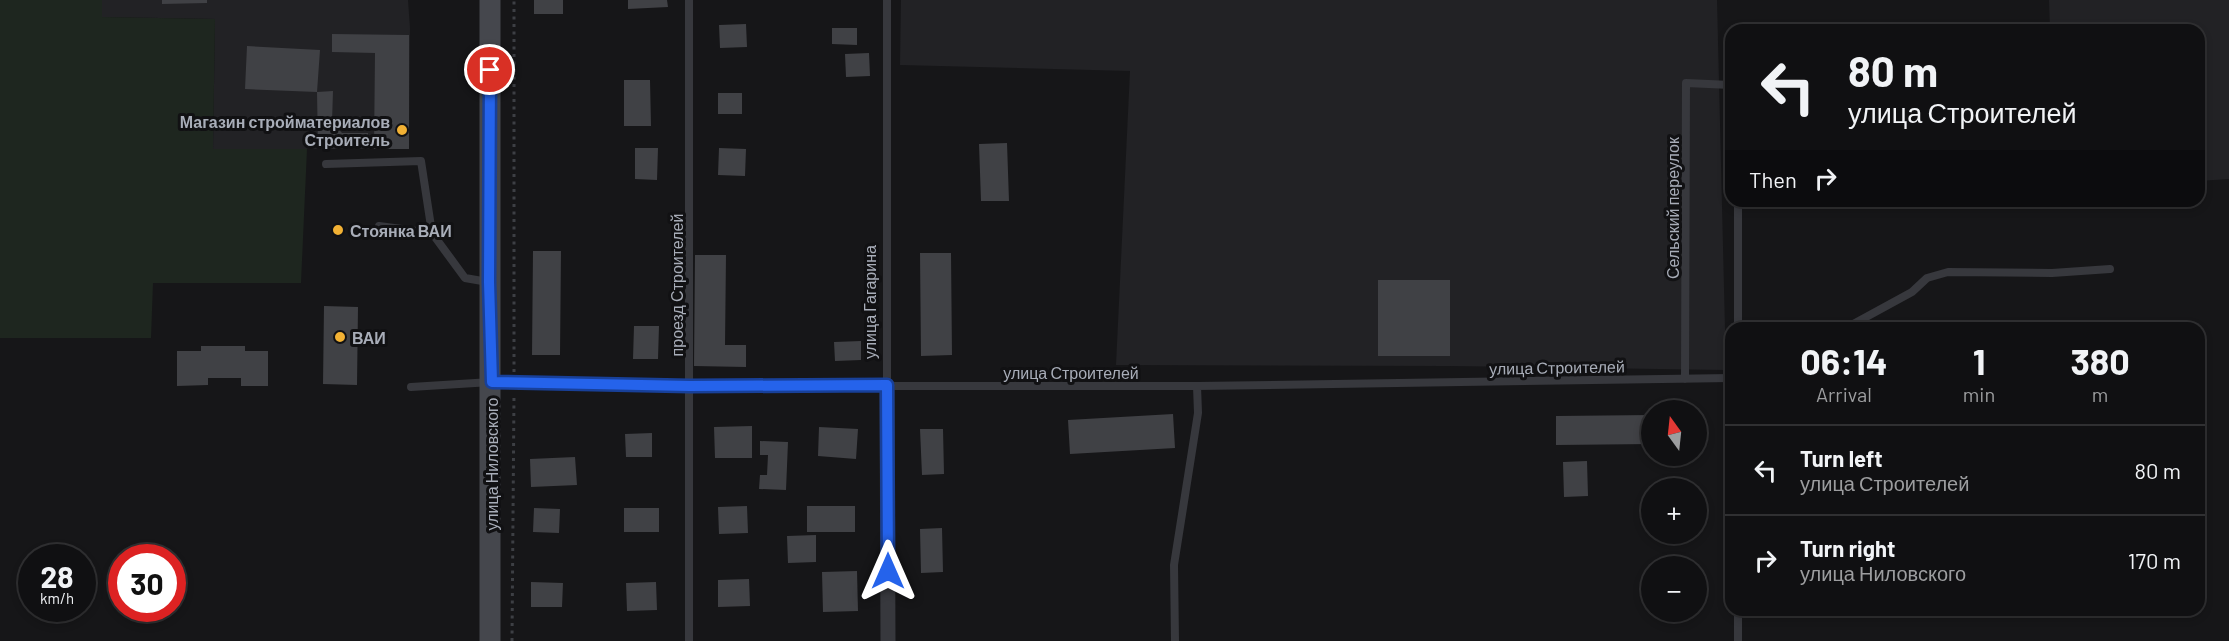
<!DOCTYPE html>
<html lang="en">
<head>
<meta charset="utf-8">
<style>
  body { margin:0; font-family:Barlow,sans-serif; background:#1e1e20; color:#f1f3f6; height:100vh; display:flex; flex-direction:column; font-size:22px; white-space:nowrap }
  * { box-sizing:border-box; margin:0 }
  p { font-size:20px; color:#9c9d9f }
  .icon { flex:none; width:33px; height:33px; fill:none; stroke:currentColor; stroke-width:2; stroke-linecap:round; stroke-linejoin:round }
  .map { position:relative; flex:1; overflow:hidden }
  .details { position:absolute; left:1725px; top:322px; width:480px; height:294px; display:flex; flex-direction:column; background:#101012; border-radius:18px; box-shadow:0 3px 9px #0003,0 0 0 2px #303032 }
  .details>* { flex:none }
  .top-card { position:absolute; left:1725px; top:24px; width:480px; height:183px; border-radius:18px; box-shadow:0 3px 9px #0003,0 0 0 2px #303032; background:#101012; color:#f1f3f6; overflow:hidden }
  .needle { width:39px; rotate:345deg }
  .fabs { position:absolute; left:1641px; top:400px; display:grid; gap:12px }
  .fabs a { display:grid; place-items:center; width:66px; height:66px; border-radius:50%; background:#101012; box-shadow:0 3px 9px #0003,0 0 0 2px #303032; font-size:30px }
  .speed { position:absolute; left:18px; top:544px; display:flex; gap:12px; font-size:30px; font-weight:700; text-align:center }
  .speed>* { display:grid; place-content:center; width:78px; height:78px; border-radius:50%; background:#101012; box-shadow:0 3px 9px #0003,0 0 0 2px #303032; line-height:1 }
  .speed small { font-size:15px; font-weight:400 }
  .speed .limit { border:9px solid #d22; background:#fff; color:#111 }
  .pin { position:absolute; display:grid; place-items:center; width:51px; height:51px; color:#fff; margin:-26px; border:3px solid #fff; border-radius:50%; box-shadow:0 2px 6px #0007 }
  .me { position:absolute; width:66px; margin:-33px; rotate:0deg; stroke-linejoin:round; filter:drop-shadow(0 0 4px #0008) }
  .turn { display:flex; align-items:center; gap:21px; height:126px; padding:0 24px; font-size:27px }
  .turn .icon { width:78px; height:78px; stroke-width:2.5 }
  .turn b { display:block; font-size:42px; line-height:51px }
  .then { display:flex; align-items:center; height:57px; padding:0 24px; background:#0003; gap:12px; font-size:22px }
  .eta { display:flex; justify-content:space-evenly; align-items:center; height:102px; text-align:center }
  .eta b { font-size:36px; font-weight:700; line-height:42px }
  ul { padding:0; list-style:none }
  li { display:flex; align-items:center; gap:18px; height:90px; padding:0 24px; border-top:2px solid #303032 }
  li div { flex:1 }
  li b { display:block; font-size:22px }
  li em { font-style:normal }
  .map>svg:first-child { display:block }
  .built { fill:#222225 }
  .green { fill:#1e261f }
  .building { fill:#404145 }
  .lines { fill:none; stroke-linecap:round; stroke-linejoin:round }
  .path { stroke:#3d3f44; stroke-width:3; stroke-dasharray:3 4.5; stroke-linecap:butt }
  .lane { stroke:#37383d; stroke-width:8 }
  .street { stroke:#37383d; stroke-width:15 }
  .secondary { stroke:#45474d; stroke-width:21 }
  .route-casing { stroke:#184099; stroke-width:15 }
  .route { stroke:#2563eb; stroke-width:10 }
  .poi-dot { fill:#f2b134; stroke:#111113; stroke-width:2 }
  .labels { text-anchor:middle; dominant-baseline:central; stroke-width:6; stroke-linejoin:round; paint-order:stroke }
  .poi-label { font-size:16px; font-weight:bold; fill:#a8adb8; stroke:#111113; text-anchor:start }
  .street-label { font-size:16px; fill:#a8adb8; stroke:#111113 }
</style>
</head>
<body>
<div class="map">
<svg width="2229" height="641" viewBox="0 0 2229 641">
  <rect width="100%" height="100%" fill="#161618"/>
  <path class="built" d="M102,0H408L410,28L409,149H213L215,19L102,17Z
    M901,0H1717L1726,370L1449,366L1116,365L1130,71L900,65Z
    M2049,0H2229V179L2199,181V30H2050Z"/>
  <path class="green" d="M0,0H102V17L215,19L213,149H307L301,283H153L151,338H0Z"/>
  <path class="building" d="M162,0H207V3L162,4Z
    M534,0H563V14H534Z
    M628,0H667L668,7L628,9Z
    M746,24L747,47L720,48L719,25Z
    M832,28H857V45L832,44Z
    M332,34L409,35V149H374L375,53L332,52Z
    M247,46L320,50L317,92L245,89Z
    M869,53L870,76L846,77L845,54Z
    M624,80H650L651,126H624Z
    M333,91L332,122L342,133H368V147L318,149L317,92Z
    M718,93H742V114H718Z
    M1007,143L1009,201H981L979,144Z
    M635,148H658L657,180L635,179Z
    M719,148L746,149L745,176L718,175Z
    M533,251H561L560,355H532Z
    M920,253H951L952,355L921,356Z
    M695,255H726L725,345H746V367L694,366Z
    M1378,280H1450V356H1378Z
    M324,306L358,307L357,385L323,384Z
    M634,326H659L658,359H633Z
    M861,341V360L835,361L834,342Z
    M201,346H245V351H268V386H241V378H208V385L177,386V351H201Z
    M1173,414L1175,448L1070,454L1068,420Z
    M1652,415V444L1556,445V416Z
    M752,426V458H715L714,427Z
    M819,427L858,429L856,459L818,456Z
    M920,429H943L944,474L922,475Z
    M652,433V457H626L625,434Z
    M760,441L788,442L786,490L759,489L760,475H767L768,455H760Z
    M575,457L577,485L531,487L530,459Z
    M1587,461L1588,496L1564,497L1563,462Z
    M747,506L748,533L719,534L718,507Z
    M807,506H855V532H807Z
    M534,508L560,509L559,533L533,532Z
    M624,508H659V532H624Z
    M942,528L943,572L921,573L920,529Z
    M816,535V562L788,563L787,536Z
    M857,571L858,611L823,612L822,572Z
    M749,579L750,606L718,607V580Z
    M531,582L563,583L562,607H531Z
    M656,582L657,610L627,611L626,583Z"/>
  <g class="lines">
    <path class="path" d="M514,372V0
      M512,641L514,394"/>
    <path class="lane" d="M689,0V641
      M326,164L421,161L432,233L465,278L488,282
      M1738,201V328
      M379,226L432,233
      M1846,328L1912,292L1927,278L1948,272L2052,273L2110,269
      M1685,379L1686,83L1731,85
      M887,385V0
      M411,387L491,382L690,386H1197L1731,378
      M1738,610V641
      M1175,641L1174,565L1198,413L1197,386"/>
    <path class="street" d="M887,385L888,641"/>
    <path class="secondary" d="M490,641V0"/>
  </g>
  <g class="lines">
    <g class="route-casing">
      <path id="route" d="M490,70L489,282L492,382L690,386L887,385L888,571"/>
    </g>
    <use href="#route" class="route"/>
  </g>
  <g class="poi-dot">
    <circle cx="402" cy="130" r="6"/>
    <circle cx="338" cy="230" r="6"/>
    <circle cx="340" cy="337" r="6"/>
  </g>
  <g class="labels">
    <g class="poi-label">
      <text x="390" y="121" text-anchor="end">Магазин стройматериалов<tspan x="390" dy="18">Строитель</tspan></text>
      <text x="350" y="230">Стоянка ВАИ</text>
      <text x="352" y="337">ВАИ</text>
    </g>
    <g class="street-label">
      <text transform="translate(1672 208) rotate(-90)">Сельский переулок</text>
      <text transform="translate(676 285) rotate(-90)">проезд Строителей</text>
      <text transform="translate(869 302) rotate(-90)">улица Гагарина</text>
      <text transform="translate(1557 367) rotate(-1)">улица Строителей</text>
      <text x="1071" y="372">улица Строителей</text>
      <text transform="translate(491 464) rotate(-90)">улица Ниловского</text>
    </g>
  </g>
</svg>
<div class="fabs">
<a><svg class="needle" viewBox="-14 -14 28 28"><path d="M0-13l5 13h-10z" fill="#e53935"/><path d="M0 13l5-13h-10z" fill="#9c9d9f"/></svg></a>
<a>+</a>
<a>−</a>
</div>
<div class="speed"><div>28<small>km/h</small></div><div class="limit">30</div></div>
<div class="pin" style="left:490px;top:70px;background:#d93025"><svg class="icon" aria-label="arrive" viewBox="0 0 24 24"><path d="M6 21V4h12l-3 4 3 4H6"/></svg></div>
<svg class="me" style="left:888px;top:571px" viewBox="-20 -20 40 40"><path d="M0-17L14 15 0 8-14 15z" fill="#2563eb" stroke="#fff" stroke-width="4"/></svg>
<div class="top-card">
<div class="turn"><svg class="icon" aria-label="left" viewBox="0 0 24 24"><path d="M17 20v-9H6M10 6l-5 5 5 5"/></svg><div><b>80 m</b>улица Строителей</div></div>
<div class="then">Then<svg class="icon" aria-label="right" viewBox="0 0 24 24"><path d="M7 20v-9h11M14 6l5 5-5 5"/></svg></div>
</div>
<section class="details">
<div class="eta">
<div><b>06:14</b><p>Arrival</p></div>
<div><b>1</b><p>min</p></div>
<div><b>380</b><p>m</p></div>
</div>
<ul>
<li><svg class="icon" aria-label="left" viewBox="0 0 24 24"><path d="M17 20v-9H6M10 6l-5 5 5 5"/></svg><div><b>Turn left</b><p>улица Строителей</p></div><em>80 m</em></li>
<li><svg class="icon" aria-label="right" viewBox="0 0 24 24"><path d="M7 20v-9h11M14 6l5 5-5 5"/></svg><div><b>Turn right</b><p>улица Ниловского</p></div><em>170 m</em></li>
</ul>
</section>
</div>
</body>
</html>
